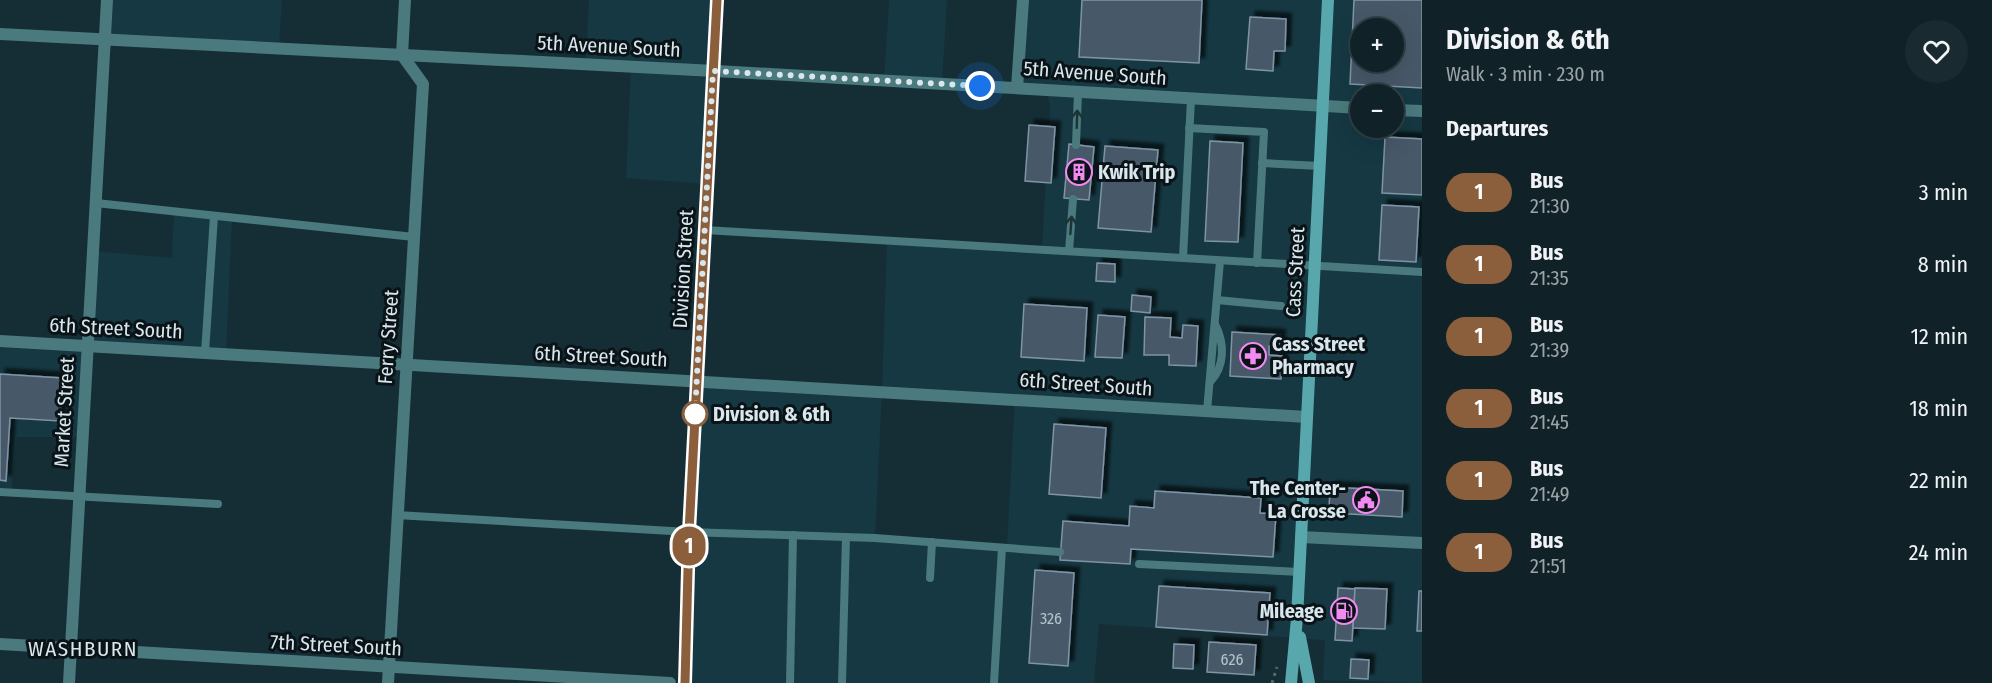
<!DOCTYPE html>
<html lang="en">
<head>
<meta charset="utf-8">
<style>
  :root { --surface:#102228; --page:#192a30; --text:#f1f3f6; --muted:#9ca4a8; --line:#303f45 }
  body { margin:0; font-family:"Fira Sans Condensed",sans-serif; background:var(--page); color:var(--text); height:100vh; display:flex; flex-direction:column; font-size:22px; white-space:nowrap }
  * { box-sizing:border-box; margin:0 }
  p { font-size:20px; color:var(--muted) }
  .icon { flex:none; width:33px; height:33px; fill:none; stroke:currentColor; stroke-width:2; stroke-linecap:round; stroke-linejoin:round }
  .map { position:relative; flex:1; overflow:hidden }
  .side { display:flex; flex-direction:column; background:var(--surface); width:570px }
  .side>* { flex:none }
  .badge { padding:0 12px; border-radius:20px; font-size:21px; line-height:39px }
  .fabs { position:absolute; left:1350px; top:18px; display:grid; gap:12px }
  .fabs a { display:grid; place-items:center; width:54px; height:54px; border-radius:50%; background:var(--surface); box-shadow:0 6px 24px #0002,0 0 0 2px var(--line); font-size:30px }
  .you { position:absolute; width:30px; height:30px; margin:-15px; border:4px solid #fff; border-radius:50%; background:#1a73e8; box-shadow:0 0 0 9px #1a73e833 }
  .map>.badge { position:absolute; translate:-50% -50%; box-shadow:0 0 0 3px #fff }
  h2 { padding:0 24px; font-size:22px; line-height:54px }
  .round { display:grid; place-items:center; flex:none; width:63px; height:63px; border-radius:32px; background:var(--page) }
  .headline { display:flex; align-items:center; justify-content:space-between; height:102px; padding:0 24px }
  h1 { font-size:28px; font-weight:700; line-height:45px }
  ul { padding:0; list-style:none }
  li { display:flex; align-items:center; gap:18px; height:72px; padding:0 24px }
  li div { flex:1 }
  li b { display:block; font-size:22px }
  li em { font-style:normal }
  li .badge { min-width:66px; font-weight:700; text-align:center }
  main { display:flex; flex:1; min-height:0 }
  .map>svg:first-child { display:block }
  .built { fill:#153842; fill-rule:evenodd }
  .building { fill:#465968; stroke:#7f94a5; stroke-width:1.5; fill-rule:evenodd; filter:url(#shadow) }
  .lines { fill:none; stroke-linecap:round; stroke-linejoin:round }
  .path { stroke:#556a71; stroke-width:3; stroke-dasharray:3 4.5; stroke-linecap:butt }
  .lane { stroke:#4a7a7d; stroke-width:8 }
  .street { stroke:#4a7a7d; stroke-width:12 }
  .secondary { stroke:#57a7ac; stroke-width:12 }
  .oneway { stroke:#1d3336 }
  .line-casing { stroke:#fff; stroke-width:14 }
  .line { stroke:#8b5e3c; stroke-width:9 }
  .walk { stroke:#d9e7ed; stroke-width:6; stroke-dasharray:0 10.8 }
  .stop-dot { fill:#fff; stroke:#8b5e3c; stroke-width:3 }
  .labels { text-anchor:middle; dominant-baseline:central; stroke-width:6; stroke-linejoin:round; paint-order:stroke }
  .number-label { font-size:16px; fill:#b4c4cc }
  .street-label { font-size:20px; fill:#d9e7ed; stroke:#0a1418 }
  .poi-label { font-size:20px; font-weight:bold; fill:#d9e7ed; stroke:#0a1418; text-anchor:start }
  .stop-label { font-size:20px; font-weight:bold; fill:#d9e7ed; stroke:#0a1418; text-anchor:start }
  .neighbourhood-label { font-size:21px; letter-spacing:1.5px; fill:#d9e7ed; stroke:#0a1418 }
</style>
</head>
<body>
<main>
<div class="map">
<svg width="1422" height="683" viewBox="0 0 1422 683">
  <defs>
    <filter id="shadow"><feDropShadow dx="5.5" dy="-5.5" stdDeviation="1.5" flood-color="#0009"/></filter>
  </defs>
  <rect width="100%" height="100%" fill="#152e36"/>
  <g class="built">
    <polygon points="107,0 282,0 279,48 105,39"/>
    <polygon points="589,0 717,0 707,184 626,178 631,67 586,64"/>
    <polygon points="889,0 947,0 942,83 884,80"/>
    <path d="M1023,0h399v683l-99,-3 2,-40 -226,-16 -5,59h-409l12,-302 185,10 5,-149 155,7 8,-142 -3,-17 -30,-2zM1360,28h34v34h-34zM1360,94h34v34h-34zM882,391l133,8 -8,146 -132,-7z"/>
    <polygon points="174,211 232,217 226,354 88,346 83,437 17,437 11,493 0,492 0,341 87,346 93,251 172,258"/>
  </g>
  <g class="building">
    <polygon points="1082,0 1202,0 1199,63 1079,57"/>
    <path d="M1354,0h68v88l-72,-4zM1360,28h34v34h-34z"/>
    <polygon points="1250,17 1286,19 1285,51 1274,51 1273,71 1246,69"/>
    <polygon points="1029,125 1055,127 1051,183 1025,181"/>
    <polygon points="1385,137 1422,139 1422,195 1382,193"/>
    <polygon points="1210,141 1243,143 1238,242 1205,241"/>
    <polygon points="1069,144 1094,147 1089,200 1064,198"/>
    <polygon points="1105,146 1158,150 1151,232 1098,228"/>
    <polygon points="1382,205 1419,207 1416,262 1379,260"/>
    <polygon points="1097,263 1115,264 1115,282 1096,281"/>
    <polygon points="1132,295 1151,297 1150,313 1131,311"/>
    <polygon points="1024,304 1087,308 1084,361 1021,357"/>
    <polygon points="1098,315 1125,317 1122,358 1095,357"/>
    <polygon points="1145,317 1171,318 1170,337 1182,338 1183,325 1198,326 1196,366 1169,365 1169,355 1144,355"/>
    <polygon points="1232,332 1280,335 1279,347 1269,346 1269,355 1282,356 1281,379 1230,376"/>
    <polygon points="0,374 62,378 60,421 10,418 6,481 0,480"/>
    <polygon points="1054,424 1106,428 1101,498 1049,494"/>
    <polygon points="1330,487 1403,491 1402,517 1333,513 1329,509"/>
    <polygon points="1155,491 1261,498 1260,513 1276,514 1273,557 1131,549 1130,564 1060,560 1063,521 1129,526 1130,506 1154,508"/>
    <polygon points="1035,570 1074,573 1068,666 1029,663"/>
    <polygon points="1159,586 1270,593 1267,635 1156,627"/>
    <polygon points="1338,588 1355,589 1352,641 1335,640"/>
    <polygon points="1355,588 1387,589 1385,629 1353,628"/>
    <polygon points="1419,591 1422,591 1422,631 1417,631"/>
    <polygon points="1209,642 1256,645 1254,675 1207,672"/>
    <polygon points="1174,644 1194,645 1193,669 1173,668"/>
    <polygon points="1351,659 1369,660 1368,679 1350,678"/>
  </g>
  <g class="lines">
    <polyline class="path" points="1272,683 1277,667"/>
    <g class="lane">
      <polyline points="1189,128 1264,132 1257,263"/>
      <polyline points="1076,145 1078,92"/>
      <polyline points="1262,163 1320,166"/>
      <polyline points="96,203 414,237"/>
      <polyline points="705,230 1422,272"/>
      <polyline points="1069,251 1073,199"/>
      <polyline points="1183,258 1191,99"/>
      <polyline points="1217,300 1281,306"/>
      <polyline points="205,353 214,216"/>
      <path d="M1210,382c15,-15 15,-39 5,-58"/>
      <polyline points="1207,411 1220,261"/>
      <polyline points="0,492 218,504"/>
      <polyline points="396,515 689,532 875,538 1060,552"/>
      <polyline points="1139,564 1300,572"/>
      <polyline points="930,578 932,542"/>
      <polyline points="790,683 793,535"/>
      <polyline points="842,683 846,537"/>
      <polyline points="994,683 1002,548"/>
    </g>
    <g class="street">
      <polyline points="0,34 734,72 1360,108"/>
      <polyline points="1017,88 1023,0"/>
      <polyline points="1394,110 1422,111"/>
      <polyline points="0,341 1307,417"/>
      <polyline points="1301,537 1422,543"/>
      <polyline points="0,644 670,683"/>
      <polyline points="69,683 107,0"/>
      <polyline points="388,683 423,84 402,55 405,0"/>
      <polyline points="685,683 689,532 717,0"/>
    </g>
    <g class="secondary">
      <polyline points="1300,637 1309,683"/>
      <polyline points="1291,683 1297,618 1328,0"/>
    </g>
  </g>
  <defs><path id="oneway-shaft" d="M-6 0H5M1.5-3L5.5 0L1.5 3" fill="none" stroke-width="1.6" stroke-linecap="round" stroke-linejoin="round" transform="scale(1.5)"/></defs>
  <g class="oneway">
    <use href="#oneway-shaft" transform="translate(1077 119) rotate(-88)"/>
    <use href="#oneway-shaft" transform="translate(1071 225) rotate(-86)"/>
  </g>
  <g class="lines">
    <defs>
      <polyline id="line" points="685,683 689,532 717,0"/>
    </defs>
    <use href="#line" class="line-casing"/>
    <use href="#line" class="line"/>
    <polyline class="walk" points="695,414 713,71 980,86"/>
  </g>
  <defs>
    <symbol id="building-ring" viewBox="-11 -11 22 22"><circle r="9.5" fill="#0a1418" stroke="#f38af1" stroke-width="1.5"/><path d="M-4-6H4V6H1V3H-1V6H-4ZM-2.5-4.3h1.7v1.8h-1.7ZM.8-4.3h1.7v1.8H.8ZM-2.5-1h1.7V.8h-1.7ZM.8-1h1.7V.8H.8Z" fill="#f38af1"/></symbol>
    <symbol id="pharmacy-ring" viewBox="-11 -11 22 22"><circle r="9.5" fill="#0a1418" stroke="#f38af1" stroke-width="1.5"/><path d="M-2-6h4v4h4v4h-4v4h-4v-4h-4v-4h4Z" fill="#f38af1"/></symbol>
    <symbol id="civic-ring" viewBox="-11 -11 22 22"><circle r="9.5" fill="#0a1418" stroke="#f38af1" stroke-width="1.5"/><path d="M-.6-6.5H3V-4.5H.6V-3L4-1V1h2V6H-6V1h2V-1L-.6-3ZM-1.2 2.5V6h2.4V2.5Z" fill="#f38af1"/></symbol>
    <symbol id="fuel-ring" viewBox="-11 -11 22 22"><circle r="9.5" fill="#0a1418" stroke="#f38af1" stroke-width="1.5"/><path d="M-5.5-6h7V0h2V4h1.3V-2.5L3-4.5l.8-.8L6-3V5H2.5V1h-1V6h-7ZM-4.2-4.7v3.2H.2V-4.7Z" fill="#f38af1"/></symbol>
  </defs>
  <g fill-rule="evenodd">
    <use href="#building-ring" x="1064" y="157" width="30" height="30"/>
    <use href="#pharmacy-ring" x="1238" y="341" width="30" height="30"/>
    <use href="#civic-ring" x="1351" y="485" width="30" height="30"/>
    <use href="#fuel-ring" x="1329" y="596" width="30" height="30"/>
  </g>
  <circle class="stop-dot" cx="695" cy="414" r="12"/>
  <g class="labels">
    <g class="number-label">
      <text x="1051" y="618">326</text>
      <text x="1232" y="659">626</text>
    </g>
    <g class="street-label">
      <text transform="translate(609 46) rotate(3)">5th Avenue South</text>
      <text transform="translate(1095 73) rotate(4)">5th Avenue South</text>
      <text transform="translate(683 269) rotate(-87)">Division Street</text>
      <text transform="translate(1295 272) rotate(-87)">Cass Street</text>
      <text transform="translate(116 328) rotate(3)">6th Street South</text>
      <text transform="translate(388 337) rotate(-86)">Ferry Street</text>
      <text transform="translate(601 356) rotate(3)">6th Street South</text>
      <text transform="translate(1086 384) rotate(4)">6th Street South</text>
      <text transform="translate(64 412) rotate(-87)">Market Street</text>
      <text transform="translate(336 645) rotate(3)">7th Street South</text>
    </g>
    <g class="poi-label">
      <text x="1098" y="172">Kwik Trip</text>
      <text x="1272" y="344">Cass Street<tspan x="1272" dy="23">Pharmacy</tspan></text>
      <text x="1346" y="488" text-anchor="end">The Center-<tspan x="1346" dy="23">La Crosse</tspan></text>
      <text x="1324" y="611" text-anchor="end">Mileage</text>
    </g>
    <g class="stop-label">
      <text x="713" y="414">Division &amp; 6th</text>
    </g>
    <g class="neighbourhood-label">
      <text x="83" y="649">WASHBURN</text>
    </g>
  </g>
</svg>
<div class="fabs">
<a>+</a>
<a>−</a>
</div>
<div class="you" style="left:980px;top:86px"></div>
<b class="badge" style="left:689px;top:546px;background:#8b5e3c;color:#fff">1</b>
</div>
<section class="side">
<div class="headline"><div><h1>Division &amp; 6th</h1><p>Walk · 3 min · 230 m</p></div><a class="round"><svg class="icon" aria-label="heart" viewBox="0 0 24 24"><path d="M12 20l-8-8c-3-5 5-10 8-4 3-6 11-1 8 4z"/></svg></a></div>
<h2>Departures</h2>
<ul>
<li><span class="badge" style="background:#8b5e3c;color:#fff">1</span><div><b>Bus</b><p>21:30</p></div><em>3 min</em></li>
<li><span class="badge" style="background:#8b5e3c;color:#fff">1</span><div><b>Bus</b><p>21:35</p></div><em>8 min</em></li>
<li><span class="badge" style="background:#8b5e3c;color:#fff">1</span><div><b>Bus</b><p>21:39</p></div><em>12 min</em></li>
<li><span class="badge" style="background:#8b5e3c;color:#fff">1</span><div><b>Bus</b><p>21:45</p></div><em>18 min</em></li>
<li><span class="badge" style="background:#8b5e3c;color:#fff">1</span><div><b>Bus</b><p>21:49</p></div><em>22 min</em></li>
<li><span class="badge" style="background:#8b5e3c;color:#fff">1</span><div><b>Bus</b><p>21:51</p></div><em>24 min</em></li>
</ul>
</section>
</main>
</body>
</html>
